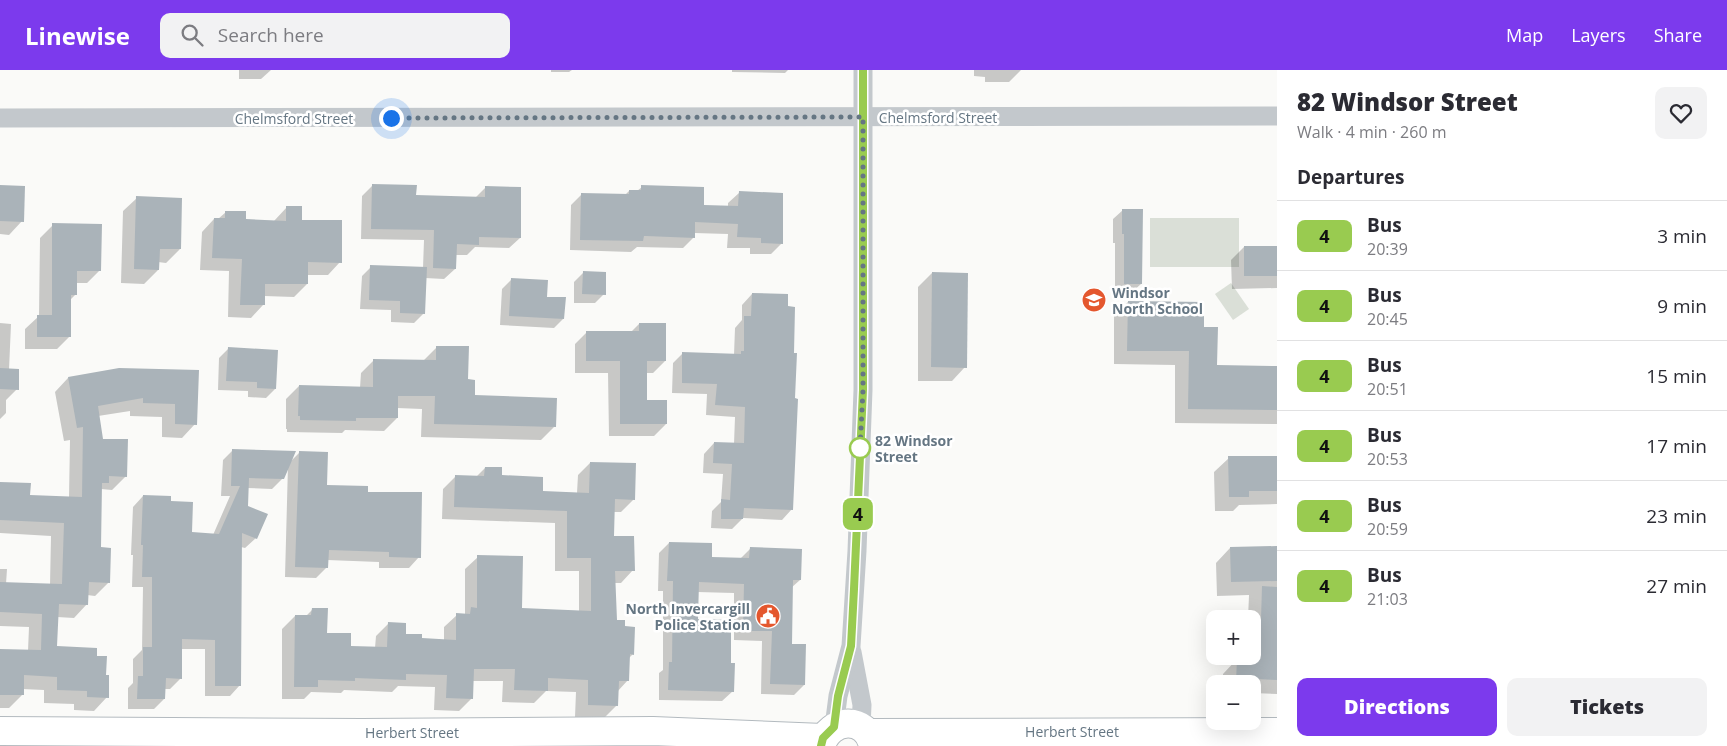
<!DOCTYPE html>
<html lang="en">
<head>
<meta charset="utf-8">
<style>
  :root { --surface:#fff; --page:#f2f2f3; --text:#2b2b33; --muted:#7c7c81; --line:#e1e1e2; --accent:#7c3aed }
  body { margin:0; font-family:"Open Sans",sans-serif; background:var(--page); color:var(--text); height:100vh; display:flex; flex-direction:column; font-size:19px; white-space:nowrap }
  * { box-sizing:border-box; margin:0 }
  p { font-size:16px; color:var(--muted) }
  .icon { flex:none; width:28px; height:28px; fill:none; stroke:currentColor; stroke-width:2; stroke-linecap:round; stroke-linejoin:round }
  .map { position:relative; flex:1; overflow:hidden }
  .details { display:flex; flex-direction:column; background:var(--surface); width:450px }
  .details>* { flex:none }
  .badge { padding:0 10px; border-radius:8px; font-size:18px; line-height:32px }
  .tools { position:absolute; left:1206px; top:540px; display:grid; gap:10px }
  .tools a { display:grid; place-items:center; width:55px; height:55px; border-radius:10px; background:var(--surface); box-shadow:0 5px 20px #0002; font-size:25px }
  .you { position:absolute; width:25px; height:25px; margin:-12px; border:4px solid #fff; border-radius:50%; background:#1a73e8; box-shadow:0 0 0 8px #1a73e833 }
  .map>.badge { position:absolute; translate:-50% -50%; box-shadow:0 0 0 2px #fff }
  h2 { padding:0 20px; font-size:19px; line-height:45px }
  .round { display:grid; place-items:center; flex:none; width:52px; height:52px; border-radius:10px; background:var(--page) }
  .head { display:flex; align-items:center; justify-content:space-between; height:85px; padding:0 20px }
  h1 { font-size:24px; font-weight:800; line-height:38px }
  .primary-button { display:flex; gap:10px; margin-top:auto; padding:10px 20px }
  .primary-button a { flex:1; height:58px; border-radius:10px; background:var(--accent); color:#fff; font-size:20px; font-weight:800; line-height:58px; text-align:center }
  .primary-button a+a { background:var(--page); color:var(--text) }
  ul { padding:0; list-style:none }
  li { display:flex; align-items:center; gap:15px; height:70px; padding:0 20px; border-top:1px solid var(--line) }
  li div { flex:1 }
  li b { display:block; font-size:19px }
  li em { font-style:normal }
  li .badge { min-width:55px; font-weight:700; text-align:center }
  header { display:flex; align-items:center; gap:30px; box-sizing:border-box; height:70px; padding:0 25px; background:var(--accent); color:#fff }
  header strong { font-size:24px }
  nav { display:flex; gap:28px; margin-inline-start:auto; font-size:18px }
  .search { width:350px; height:45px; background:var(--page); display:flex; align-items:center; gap:12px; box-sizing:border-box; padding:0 18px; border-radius:10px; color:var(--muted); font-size:19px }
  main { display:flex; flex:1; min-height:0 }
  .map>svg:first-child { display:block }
  .green { fill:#dadfd7 }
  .shadow { fill:#0003 }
  .building { fill:#aab3b9 }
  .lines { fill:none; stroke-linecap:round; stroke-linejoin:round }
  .secondary-casing { stroke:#b3babf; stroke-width:30 }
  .street { stroke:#c3c8cc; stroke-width:19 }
  .secondary { stroke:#fff; stroke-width:28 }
  .line-casing { stroke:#fff; stroke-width:11 }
  .line { stroke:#99cb50; stroke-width:8 }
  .walk { stroke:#657683; stroke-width:5; stroke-dasharray:0 9 }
  .stop-dot { fill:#fff; stroke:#99cb50; stroke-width:2.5 }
  .labels { text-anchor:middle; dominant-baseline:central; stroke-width:5; stroke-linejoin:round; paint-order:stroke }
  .street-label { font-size:14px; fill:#657683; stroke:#fff }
  .poi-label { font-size:14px; font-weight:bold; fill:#657683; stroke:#fff; text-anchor:start }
  .stop-label { font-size:14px; font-weight:bold; fill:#657683; stroke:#fff; text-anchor:start }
</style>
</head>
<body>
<header>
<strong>Linewise</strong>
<div class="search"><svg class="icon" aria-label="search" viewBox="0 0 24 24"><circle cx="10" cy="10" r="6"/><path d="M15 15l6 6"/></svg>Search here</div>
<nav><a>Map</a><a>Layers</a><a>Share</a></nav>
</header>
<main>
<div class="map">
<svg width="1277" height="676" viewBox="0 0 1277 676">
  <rect width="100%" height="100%" fill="#fafaf8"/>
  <g class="green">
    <rect x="1150" y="148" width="89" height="49"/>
    <polygon points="1231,213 1249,239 1233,250 1215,224"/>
  </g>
  <g class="shadow">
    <polygon points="239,0 271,0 261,9 239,9"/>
    <polygon points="551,0 572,0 569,2 551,2"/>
    <polygon points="732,0 788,0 785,3 732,2"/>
    <polygon points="974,0 1021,0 1009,12 985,12 985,7 974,6"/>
    <polygon points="373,115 415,126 475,128 486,117 520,168 509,178 475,177 467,185 455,185 455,199 444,209 425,208 424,243 414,253 391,252 391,240 360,239 362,206 371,197 423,198 424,170 361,169 362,126"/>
    <polygon points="0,117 22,151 9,165 0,164"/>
    <polygon points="642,117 702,136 728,137 728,133 739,123 782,173 771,184 750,184 750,178 727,178 728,164 694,163 694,167 683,178 637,177 631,182 570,180 571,135 582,124 625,125 629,121 637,121"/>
    <polygon points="137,128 180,179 166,193 158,192 158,200 144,214 121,213 123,141"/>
    <polygon points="287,137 340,192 328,205 307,205 307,214 294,227 264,226 263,235 251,248 228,247 229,201 200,200 202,162 214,149 218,149 226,142 245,150 274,151"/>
    <polygon points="1123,140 1141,214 1131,223 1115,223 1115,173 1113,173 1113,149"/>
    <polygon points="53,155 100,200 87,213 76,213 76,224 70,230 70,266 57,279 25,279 25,259 39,246 40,168"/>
    <polygon points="1244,177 1277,177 1277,218 1232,219 1231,190"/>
    <polygon points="584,202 604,224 595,233 574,233 574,212"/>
    <polygon points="932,203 965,297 952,311 918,311 918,217"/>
    <polygon points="512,209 546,228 563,249 554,258 500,255 502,219"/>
    <polygon points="752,224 792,439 782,450 743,448 732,459 711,458 712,441 721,432 723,404 703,403 704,384 714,373 734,374 735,347 706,345 707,324 672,323 673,293 683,283 734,285 735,258 742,250 742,235"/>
    <polygon points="1128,232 1203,258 1216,296 1277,297 1277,354 1175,353 1175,295 1114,294 1114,246"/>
    <polygon points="0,253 11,254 9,300 17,319 6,330 6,343 0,349"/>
    <polygon points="639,254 665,291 653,303 646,303 646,332 666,354 654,366 609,366 608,303 575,303 575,274 587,262 631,262"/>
    <polygon points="437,277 466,310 474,326 554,357 541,370 421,367 422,339 397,338 397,348 384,361 345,360 342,363 287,362 287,359 286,359 286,329 299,316 360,318 361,303 374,290 424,290"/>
    <polygon points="229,278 275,319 266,328 248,327 248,321 218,320 219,288"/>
    <polygon points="197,301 195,354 182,368 162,367 162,347 130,346 130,341 98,346 102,370 126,406 112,420 101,419 100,479 109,512 95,526 87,525 87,534 74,548 57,547 56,577 95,587 105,607 107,627 94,641 74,640 74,634 44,633 44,620 22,619 22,625 9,638 0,638 0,580 28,581 29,557 0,556 0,499 7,499 6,514 50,515 51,466 0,463 0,413 29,426 69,428 70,370 64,371 55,322 68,308"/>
    <polygon points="233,380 290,392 299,383 325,417 367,423 419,487 409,498 379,498 379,492 327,490 327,497 316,508 285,507 288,395 283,408 272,419 247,418 247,437 256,468 245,478 241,477 240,615 230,626 205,626 205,579 181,579 181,608 170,619 164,619 164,629 154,639 128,639 128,618 133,613 133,589 142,580 143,517 132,517 133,485 131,485 133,437 143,426 170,433 190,463 213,465 230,426 221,426 223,390"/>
    <polygon points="1277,387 1277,434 1239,435 1233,441 1215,441 1214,402 1229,388"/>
    <polygon points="590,393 634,429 621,442 614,442 613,468 633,500 621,513 614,513 615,551 624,558 633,584 629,588 628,610 617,622 617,635 604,648 575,647 576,622 546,621 534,633 502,632 503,611 472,611 472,628 459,641 434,640 435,617 398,616 392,622 344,620 341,623 311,622 304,629 282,629 282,559 295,546 306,546 312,540 326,564 350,577 375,578 376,566 389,553 405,565 420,569 444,570 444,557 457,545 465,545 465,499 478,487 521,540 579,541 579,501 555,501 555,453 442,449 443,419 456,406 476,407 485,398 501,406 541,422 577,423 578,405"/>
    <polygon points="669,473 710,488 740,489 750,479 800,510 791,518 791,575 804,615 794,625 761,624 762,571 734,570 734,523 697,522 697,551 729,595 733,621 722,631 659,630 659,603 663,600 663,521 658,521 659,483"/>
    <polygon points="1277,477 1277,624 1252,623 1252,614 1223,614 1223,604 1237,589 1242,586 1252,586 1252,549 1248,549 1249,525 1217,526 1216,493 1230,478"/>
  </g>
  <g class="building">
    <polygon points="372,114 417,115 416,125 485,127 485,116 521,117 521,168 479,167 479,175 457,174 456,199 433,198 434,160 371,159"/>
    <polygon points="0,115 25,116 24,152 0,151"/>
    <polygon points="641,115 704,117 704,135 738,136 739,121 783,123 783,174 761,173 761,168 737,167 738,154 695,152 695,168 646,166 644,166 643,171 580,170 581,123 629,124 629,120 641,120"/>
    <polygon points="136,126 182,128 181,179 160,179 159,200 134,199"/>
    <polygon points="286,136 302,136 302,150 342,150 342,193 308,192 308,214 265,214 265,235 240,235 242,189 212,188 214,148 225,148 225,141 246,141 246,149 286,151"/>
    <polygon points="1122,139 1143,139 1142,214 1124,214 1124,164 1122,164"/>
    <polygon points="52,153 102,154 101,201 77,201 77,225 71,225 71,267 37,267 37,245 52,245"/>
    <rect x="1244" y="176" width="33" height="30"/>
    <polygon points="370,195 427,197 425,244 400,243 400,231 369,230"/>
    <polygon points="583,201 606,202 606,225 582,224"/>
    <polygon points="932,202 968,203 967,298 931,297"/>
    <polygon points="511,208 548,210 547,227 566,227 564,249 509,246"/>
    <polygon points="752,223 788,224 788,236 795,237 794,283 797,283 795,328 798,329 793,440 744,438 743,449 721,449 721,429 730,430 732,394 713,393 714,372 744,373 745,337 715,335 717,314 682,313 682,282 741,284 741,281 744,281 744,246 751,246"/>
    <polygon points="1128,231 1204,232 1204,257 1218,257 1217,295 1277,296 1277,340 1188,339 1189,281 1127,281"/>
    <polygon points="639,253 666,253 666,291 647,291 647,330 667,330 667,354 620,354 620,291 586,291 586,261 639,261"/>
    <polygon points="436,276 469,276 468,309 475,310 475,325 557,328 556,357 434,354 435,326 398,326 398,348 356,348 356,351 300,350 300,346 298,346 299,315 373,317 373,289 436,290"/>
    <polygon points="228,277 278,280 276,319 257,318 257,312 226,311"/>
    <polygon points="0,298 19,299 19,320 0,319"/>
    <polygon points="119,298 199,300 197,355 175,354 175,334 143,333 143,328 98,336 103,369 128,369 127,407 109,406 109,413 102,413 101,477 111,478 110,513 89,512 88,535 59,534 57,576 97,578 97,586 107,586 106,605 109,605 109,628 87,627 87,621 57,620 57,607 24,605 24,625 0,625 0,579 41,580 42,544 0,542 0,512 62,514 64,453 0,450 0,412 31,413 30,425 82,427 83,357 77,358 68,307"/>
    <polygon points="232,379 296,381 284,409 249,408 248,436 268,444 257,469 242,463 241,616 215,616 215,570 182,569 182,609 166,608 165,629 137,629 138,606 143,606 143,577 152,577 152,507 142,507 143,475 141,475 143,425 171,426 171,431 193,432 192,462 219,464 240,416 231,416"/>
    <polygon points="299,381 328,382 327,415 368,416 368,422 422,422 421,488 389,487 389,482 329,480 328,498 295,497"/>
    <polygon points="1228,386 1277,386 1277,421 1249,421 1249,427 1229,427"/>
    <polygon points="590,392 636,393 635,430 615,429 614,466 634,466 635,501 615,501 617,550 625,550 625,556 635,557 634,585 630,584 629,611 619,611 618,636 588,635 588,610 548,608 548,621 514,620 515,599 474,599 473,629 446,628 447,605 406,604 406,610 355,608 355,611 318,610 318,617 294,617 295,545 311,545 312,538 328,538 327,563 351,563 351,576 387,577 388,552 406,553 406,564 422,564 422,568 456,570 456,543 470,544 471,537 477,538 477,485 523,486 522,538 591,541 591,488 567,488 567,441 454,437 455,405 484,406 485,397 502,397 502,405 543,407 543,421 589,423"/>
    <polygon points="669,472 712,473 712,487 749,488 750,477 802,479 801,510 793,510 792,574 806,574 805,615 770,614 772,561 743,561 744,514 699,512 698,549 731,550 731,593 735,593 734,622 668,620 669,592 672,592 673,511 667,511"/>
    <polygon points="1277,476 1277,511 1231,512 1230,477"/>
    <polygon points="1262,516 1277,517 1277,610 1256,609 1256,613 1236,612 1237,588 1252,586 1252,584 1260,584"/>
  </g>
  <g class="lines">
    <defs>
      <g id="secondary">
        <polyline points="0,661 362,663 653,661 823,668"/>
        <polyline points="868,663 1277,662"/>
        <path d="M821,676c8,-29 46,-31 52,0"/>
      </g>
    </defs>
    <use href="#secondary" class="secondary-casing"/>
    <g class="street">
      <polyline points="0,48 1277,46"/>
      <polyline points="852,582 862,635 861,657"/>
      <polyline points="834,657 838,626 851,576 857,481 863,320 863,0"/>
    </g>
    <use href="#secondary" class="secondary"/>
  </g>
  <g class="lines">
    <defs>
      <polyline id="line" points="821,676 823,668 834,657 838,626 851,576 854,519 863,320 863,0"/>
    </defs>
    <use href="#line" class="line-casing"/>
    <use href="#line" class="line"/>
    <polyline class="walk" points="391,48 863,47 863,320 860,378"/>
  </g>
  <defs>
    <symbol id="school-disc" viewBox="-11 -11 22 22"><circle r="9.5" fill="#e4572e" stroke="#fff"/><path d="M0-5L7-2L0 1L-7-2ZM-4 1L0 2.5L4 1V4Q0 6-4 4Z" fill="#fff"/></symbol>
    <symbol id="civic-disc" viewBox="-11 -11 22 22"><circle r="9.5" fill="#e4572e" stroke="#fff"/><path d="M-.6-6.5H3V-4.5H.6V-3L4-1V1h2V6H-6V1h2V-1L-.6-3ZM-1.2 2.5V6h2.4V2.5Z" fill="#fff"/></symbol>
  </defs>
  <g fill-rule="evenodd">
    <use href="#school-disc" x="1080" y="216" width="28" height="28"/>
    <use href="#civic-disc" x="754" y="532" width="28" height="28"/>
  </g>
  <circle class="stop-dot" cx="860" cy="378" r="10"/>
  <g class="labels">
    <g class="street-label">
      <text x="938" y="47">Chelmsford Street</text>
      <text x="294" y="48">Chelmsford Street</text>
      <text x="1072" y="661">Herbert Street</text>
      <text x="412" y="662">Herbert Street</text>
    </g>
    <g class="poi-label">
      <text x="1112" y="222">Windsor<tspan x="1112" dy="16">North School</tspan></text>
      <text x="750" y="538" text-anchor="end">North Invercargill<tspan x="750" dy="16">Police Station</tspan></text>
    </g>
    <g class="stop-label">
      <text x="875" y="370">82 Windsor<tspan x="875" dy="16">Street</tspan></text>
    </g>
  </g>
</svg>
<div class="tools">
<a>+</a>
<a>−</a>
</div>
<div class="you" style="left:391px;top:48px"></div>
<b class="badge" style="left:858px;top:444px;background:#99cb50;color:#111">4</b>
</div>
<section class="details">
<div class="head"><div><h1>82 Windsor Street</h1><p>Walk · 4 min · 260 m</p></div><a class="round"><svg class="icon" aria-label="heart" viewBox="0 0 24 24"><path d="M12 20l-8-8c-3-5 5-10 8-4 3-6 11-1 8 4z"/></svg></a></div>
<h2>Departures</h2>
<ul>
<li><span class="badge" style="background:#99cb50;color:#111">4</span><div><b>Bus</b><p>20:39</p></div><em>3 min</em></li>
<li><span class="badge" style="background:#99cb50;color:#111">4</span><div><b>Bus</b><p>20:45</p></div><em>9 min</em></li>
<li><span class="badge" style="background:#99cb50;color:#111">4</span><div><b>Bus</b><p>20:51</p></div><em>15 min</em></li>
<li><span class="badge" style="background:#99cb50;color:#111">4</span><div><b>Bus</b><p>20:53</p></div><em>17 min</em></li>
<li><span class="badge" style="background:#99cb50;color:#111">4</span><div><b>Bus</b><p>20:59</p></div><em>23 min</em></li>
<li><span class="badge" style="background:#99cb50;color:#111">4</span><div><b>Bus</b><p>21:03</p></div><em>27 min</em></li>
</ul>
<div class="primary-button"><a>Directions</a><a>Tickets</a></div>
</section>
</main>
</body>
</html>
